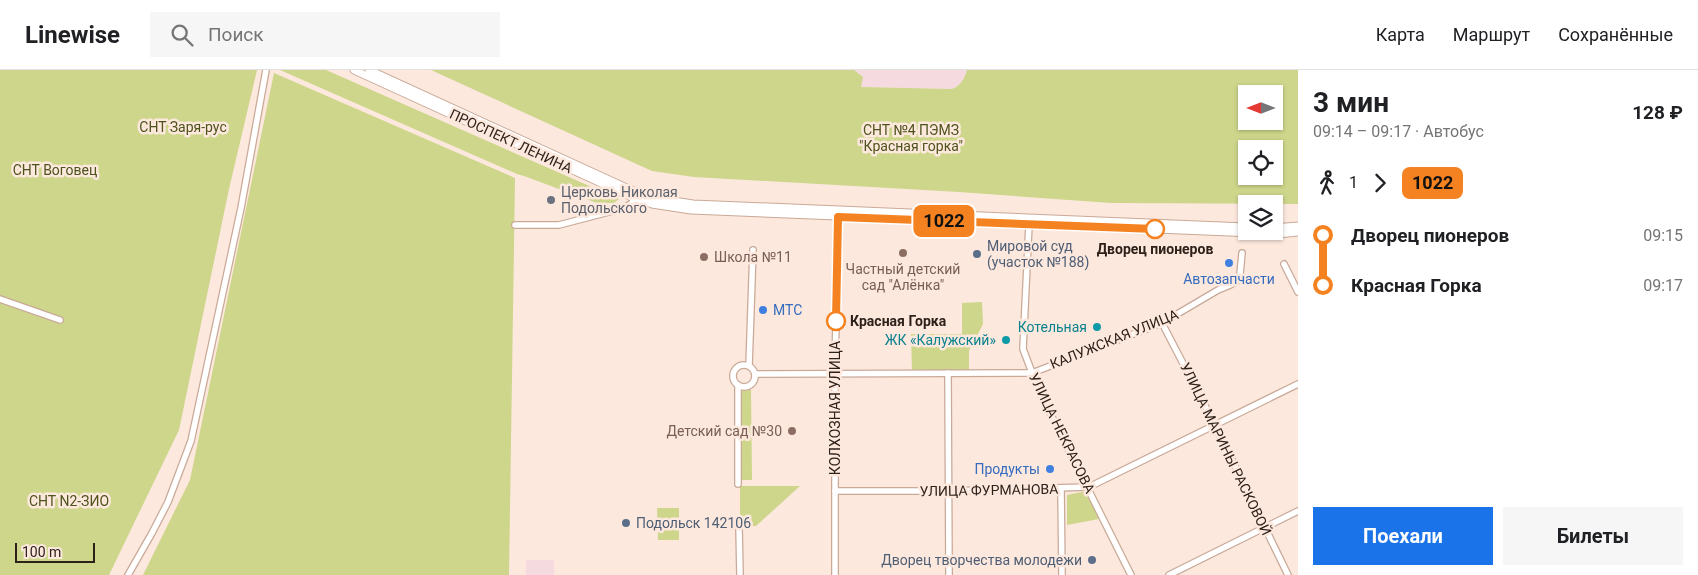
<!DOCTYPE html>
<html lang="ru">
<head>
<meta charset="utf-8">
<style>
  :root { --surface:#fff; --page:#f6f6f6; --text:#202124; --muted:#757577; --line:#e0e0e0; --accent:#1a73e8 }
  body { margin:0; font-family:Roboto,sans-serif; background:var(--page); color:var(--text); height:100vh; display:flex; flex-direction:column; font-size:19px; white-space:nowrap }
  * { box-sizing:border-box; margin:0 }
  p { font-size:16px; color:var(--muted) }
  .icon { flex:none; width:28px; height:28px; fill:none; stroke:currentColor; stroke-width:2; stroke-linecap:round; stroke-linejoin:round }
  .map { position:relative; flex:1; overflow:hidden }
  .panel { display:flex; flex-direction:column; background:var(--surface); width:400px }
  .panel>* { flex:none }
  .badge { padding:0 10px; border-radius:8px; font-size:18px; line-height:32px }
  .needle { width:32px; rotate:270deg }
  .tools { position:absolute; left:1238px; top:15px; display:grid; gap:10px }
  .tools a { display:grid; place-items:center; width:45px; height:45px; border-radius:0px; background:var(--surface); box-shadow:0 1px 4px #0004; font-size:25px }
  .scale { position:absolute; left:15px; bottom:12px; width:80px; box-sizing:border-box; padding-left:5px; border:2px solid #2d211a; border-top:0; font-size:14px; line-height:18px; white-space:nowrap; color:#2d211a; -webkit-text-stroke:4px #fce8dd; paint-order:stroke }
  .map>.badge { position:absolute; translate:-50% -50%; box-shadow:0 0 0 2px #fff }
  .legs { display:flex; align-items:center; gap:8px; height:55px; padding:0 15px; font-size:16px }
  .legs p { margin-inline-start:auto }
  .head { display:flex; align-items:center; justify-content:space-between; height:85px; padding:0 15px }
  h1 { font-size:28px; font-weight:700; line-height:38px }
  .primary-button { display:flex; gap:10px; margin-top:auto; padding:10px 15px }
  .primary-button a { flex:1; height:58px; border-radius:0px; background:var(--accent); color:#fff; font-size:20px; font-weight:700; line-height:58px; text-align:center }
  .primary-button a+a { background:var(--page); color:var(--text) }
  ul { padding:0 15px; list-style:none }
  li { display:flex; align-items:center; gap:18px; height:50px; font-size:19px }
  li i { display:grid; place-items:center; width:8px; height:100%; margin:0 6px; background:currentColor }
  li i::after { content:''; width:12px; height:12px; margin:-6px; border:4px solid; border-radius:50%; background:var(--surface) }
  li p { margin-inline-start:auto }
  li:first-child i { background:linear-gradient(#0000 50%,currentColor 0) }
  li:last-child i { background:linear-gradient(currentColor 50%,#0000 0) }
  header { display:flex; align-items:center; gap:30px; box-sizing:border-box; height:70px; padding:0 25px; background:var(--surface); border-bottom:1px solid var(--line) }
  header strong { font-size:24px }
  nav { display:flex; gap:28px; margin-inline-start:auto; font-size:18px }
  .search { width:350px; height:45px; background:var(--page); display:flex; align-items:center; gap:12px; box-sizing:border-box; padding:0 18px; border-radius:0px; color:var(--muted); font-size:19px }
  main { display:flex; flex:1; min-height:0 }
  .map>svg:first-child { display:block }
  .industrial { fill:#f5dbdf }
  .green { fill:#cdd68a; fill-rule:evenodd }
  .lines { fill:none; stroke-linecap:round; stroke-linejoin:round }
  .minor-casing { stroke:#c9a998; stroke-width:8 }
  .major-casing { stroke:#c9a998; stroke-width:9 }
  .minor { stroke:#fff; stroke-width:5.5 }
  .major { stroke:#fff; stroke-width:7 }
  .line-1-casing { stroke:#fff; stroke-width:11 }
  .line-1 { stroke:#f58220; stroke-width:8 }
  .worship-dot { fill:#6b7280; stroke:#fce8dd; stroke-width:2 }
  .stop-1-dot { fill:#fff; stroke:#f58220; stroke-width:2.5 }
  .education-dot { fill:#8d6e63; stroke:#fce8dd; stroke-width:2 }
  .service-dot { fill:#5c6f8a; stroke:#fce8dd; stroke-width:2 }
  .shop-dot { fill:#3f7fe0; stroke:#fce8dd; stroke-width:2 }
  .culture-dot { fill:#0f9aa8; stroke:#fce8dd; stroke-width:2 }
  .labels { text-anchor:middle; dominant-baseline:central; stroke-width:5; stroke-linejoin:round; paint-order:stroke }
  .park-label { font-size:14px; fill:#4e531c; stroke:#fce8dd }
  .street-label { font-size:14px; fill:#2d211a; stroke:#fce8dd }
  .worship-label { font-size:14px; fill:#5b616d; stroke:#fce8dd; text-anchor:start }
  .service-label { font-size:14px; fill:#4e5e75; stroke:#fce8dd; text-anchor:start }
  .stop-label { font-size:14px; font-weight:bold; fill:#2d211a; stroke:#fce8dd }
  .education-label { font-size:14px; fill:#785e54; stroke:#fce8dd; text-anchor:start }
  .shop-label { font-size:14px; fill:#366cbe; stroke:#fce8dd }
  .culture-label { font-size:14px; fill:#0d838f; stroke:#fce8dd; text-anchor:end }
</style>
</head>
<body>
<header>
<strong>Linewise</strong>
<div class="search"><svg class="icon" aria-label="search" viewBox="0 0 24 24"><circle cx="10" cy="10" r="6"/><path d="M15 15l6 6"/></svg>Поиск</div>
<nav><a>Карта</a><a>Маршрут</a><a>Сохранённые</a></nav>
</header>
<main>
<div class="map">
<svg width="1298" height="505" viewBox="0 0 1298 505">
  <rect width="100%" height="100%" fill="#fce8dd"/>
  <g class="industrial">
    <polygon points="854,0 967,0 965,9 959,15 952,19 860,17"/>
    <rect x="526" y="490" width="28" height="15"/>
  </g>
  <g class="green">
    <polygon points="0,0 257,0 229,119 179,360 109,505 0,505"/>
    <polygon points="280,0 326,0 619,129 614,133 597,133 524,106 517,104"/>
    <path d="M431,0h423l9,7 -2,10 91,2c9,-4 12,-9 15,-19h331v134l-187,-1 -152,-11 -265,-15 -42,-6zM1246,24h28v27h-28zM1246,79h28v27h-28z"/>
    <polygon points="274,3 515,108 509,505 143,505 190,410"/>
    <polygon points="982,232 983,254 977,266 974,267 969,281 969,300 912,300 911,264 962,264 962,233"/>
    <polygon points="740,319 751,319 752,410 741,410"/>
    <polygon points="740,416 800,416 756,456 742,456 742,454 740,454"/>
    <polygon points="1087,421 1099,449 1067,455 1067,425"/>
    <polygon points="657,438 679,438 679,470 658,470"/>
  </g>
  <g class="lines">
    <defs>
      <g id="minor">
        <polyline points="1029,154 1023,279 1039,321 1131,505"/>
        <polyline points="515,155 559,155 624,138 632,133 634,128"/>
        <polyline points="1284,194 1298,222"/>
        <polyline points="0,229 60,250"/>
        <polyline points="1162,253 1215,355 1288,505"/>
        <circle cx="744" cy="306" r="11"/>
        <polyline points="749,296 753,180"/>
        <polyline points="948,303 949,505"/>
        <polyline points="755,304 1032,303 1162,253 1218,220 1230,215 1237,211 1240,204 1242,183"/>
        <polyline points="738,315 738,414"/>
        <polyline points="1061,419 1062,505"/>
        <polyline points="835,421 948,421 1089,417 1298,314"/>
        <polyline points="739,457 740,505"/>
        <polyline points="128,505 152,463 168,432 191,371 241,138 266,0"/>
        <polyline points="835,505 835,303 838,142"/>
        <polyline points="1169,505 1298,441"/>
      </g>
      <g id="major">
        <polyline points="354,0 634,128 652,134 691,140 1278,164 1298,162"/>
        <polyline points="369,0 631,120 654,128 693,134 1246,157"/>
        <polyline points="1274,158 1298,156"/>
      </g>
    </defs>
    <use href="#minor" class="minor-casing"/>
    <use href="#major" class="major-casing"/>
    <use href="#minor" class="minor"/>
    <use href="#major" class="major"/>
  </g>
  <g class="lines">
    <defs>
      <polyline id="line-1" points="836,251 838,147 1155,159"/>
    </defs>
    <use href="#line-1" class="line-1-casing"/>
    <use href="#line-1" class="line-1"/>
  </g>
  <circle class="worship-dot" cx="551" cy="130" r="5"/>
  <g class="stop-1-dot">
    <circle cx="1155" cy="159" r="9"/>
    <circle cx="836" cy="251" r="9"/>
  </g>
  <g class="education-dot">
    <circle cx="903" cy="183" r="5"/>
    <circle cx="704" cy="187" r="5"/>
    <circle cx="792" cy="361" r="5"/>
  </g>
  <g class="service-dot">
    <circle cx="977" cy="184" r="5"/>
    <circle cx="626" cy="453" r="5"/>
    <circle cx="1092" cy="490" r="5"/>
  </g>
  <g class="shop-dot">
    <circle cx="1229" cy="193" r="5"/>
    <circle cx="763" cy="240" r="5"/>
    <circle cx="1050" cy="399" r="5"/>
  </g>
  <g class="culture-dot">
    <circle cx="1097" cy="257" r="5"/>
    <circle cx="1006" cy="270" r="5"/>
  </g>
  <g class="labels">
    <g class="park-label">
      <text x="183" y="57">СНТ Заря-рус</text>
      <text x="911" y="60">СНТ №4 ПЭМЗ<tspan x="911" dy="16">"Красная горка"</tspan></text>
      <text x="55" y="100">СНТ Воговец</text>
      <text x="69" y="431">СНТ N2-ЗИО</text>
    </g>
    <g class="street-label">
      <text transform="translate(511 71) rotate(25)">ПРОСПЕКТ ЛЕНИНА</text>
      <text transform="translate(1114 269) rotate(-22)">КАЛУЖСКАЯ УЛИЦА</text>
      <text transform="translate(835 338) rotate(-90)">КОЛХОЗНАЯ УЛИЦА</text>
      <text transform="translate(1062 363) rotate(64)">УЛИЦА НЕКРАСОВА</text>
      <text transform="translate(1226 379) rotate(64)">УЛИЦА МАРИНЫ РАСКОВОЙ</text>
      <text transform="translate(989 420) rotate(-1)">УЛИЦА ФУРМАНОВА</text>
    </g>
    <g class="worship-label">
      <text x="561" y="122">Церковь Николая<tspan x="561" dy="16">Подольского</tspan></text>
    </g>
    <g class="service-label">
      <text x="987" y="176">Мировой суд<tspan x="987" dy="16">(участок №188)</tspan></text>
      <text x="636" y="453">Подольск 142106</text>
      <text x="1082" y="490" text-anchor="end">Дворец творчества молодежи</text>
    </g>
    <g class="stop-label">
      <text x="1155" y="179">Дворец пионеров</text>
      <text x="850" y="251" text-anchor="start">Красная Горка</text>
    </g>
    <g class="education-label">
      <text x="714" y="187">Школа №11</text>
      <text x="903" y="199" text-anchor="middle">Частный детский<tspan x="903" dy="16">сад "Алёнка"</tspan></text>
      <text x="782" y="361" text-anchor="end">Детский сад №30</text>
    </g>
    <g class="shop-label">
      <text x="1229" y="209">Автозапчасти</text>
      <text x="773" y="240" text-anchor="start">МТС</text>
      <text x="1040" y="399" text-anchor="end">Продукты</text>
    </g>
    <g class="culture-label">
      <text x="1087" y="257">Котельная</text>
      <text x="996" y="270">ЖК «Калужский»</text>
    </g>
  </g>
</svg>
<div class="tools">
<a><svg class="needle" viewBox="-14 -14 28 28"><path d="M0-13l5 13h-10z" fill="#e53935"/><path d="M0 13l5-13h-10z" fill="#757577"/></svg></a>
<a><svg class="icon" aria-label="locate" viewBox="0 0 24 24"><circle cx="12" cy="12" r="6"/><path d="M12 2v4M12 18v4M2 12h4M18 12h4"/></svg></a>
<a><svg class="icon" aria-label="layers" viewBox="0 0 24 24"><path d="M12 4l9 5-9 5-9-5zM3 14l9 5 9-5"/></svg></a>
</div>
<div class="scale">100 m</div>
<b class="badge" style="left:944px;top:151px;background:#f58220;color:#111">1022</b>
</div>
<section class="panel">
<div class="head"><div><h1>3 мин</h1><p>09:14 – 09:17 · Автобус</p></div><b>128 ₽</b></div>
<div class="legs"><svg class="icon" aria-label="walk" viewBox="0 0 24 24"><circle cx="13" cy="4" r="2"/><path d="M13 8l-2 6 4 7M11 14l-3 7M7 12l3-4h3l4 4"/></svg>1<svg class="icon" aria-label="forward" viewBox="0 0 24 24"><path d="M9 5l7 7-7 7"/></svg><b class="badge" style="background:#f58220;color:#111">1022</b></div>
<ul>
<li><i style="color:#f58220"></i><b>Дворец пионеров</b><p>09:15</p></li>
<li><i style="color:#f58220"></i><b>Красная Горка</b><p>09:17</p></li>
</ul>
<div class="primary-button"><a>Поехали</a><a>Билеты</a></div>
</section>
</main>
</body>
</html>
